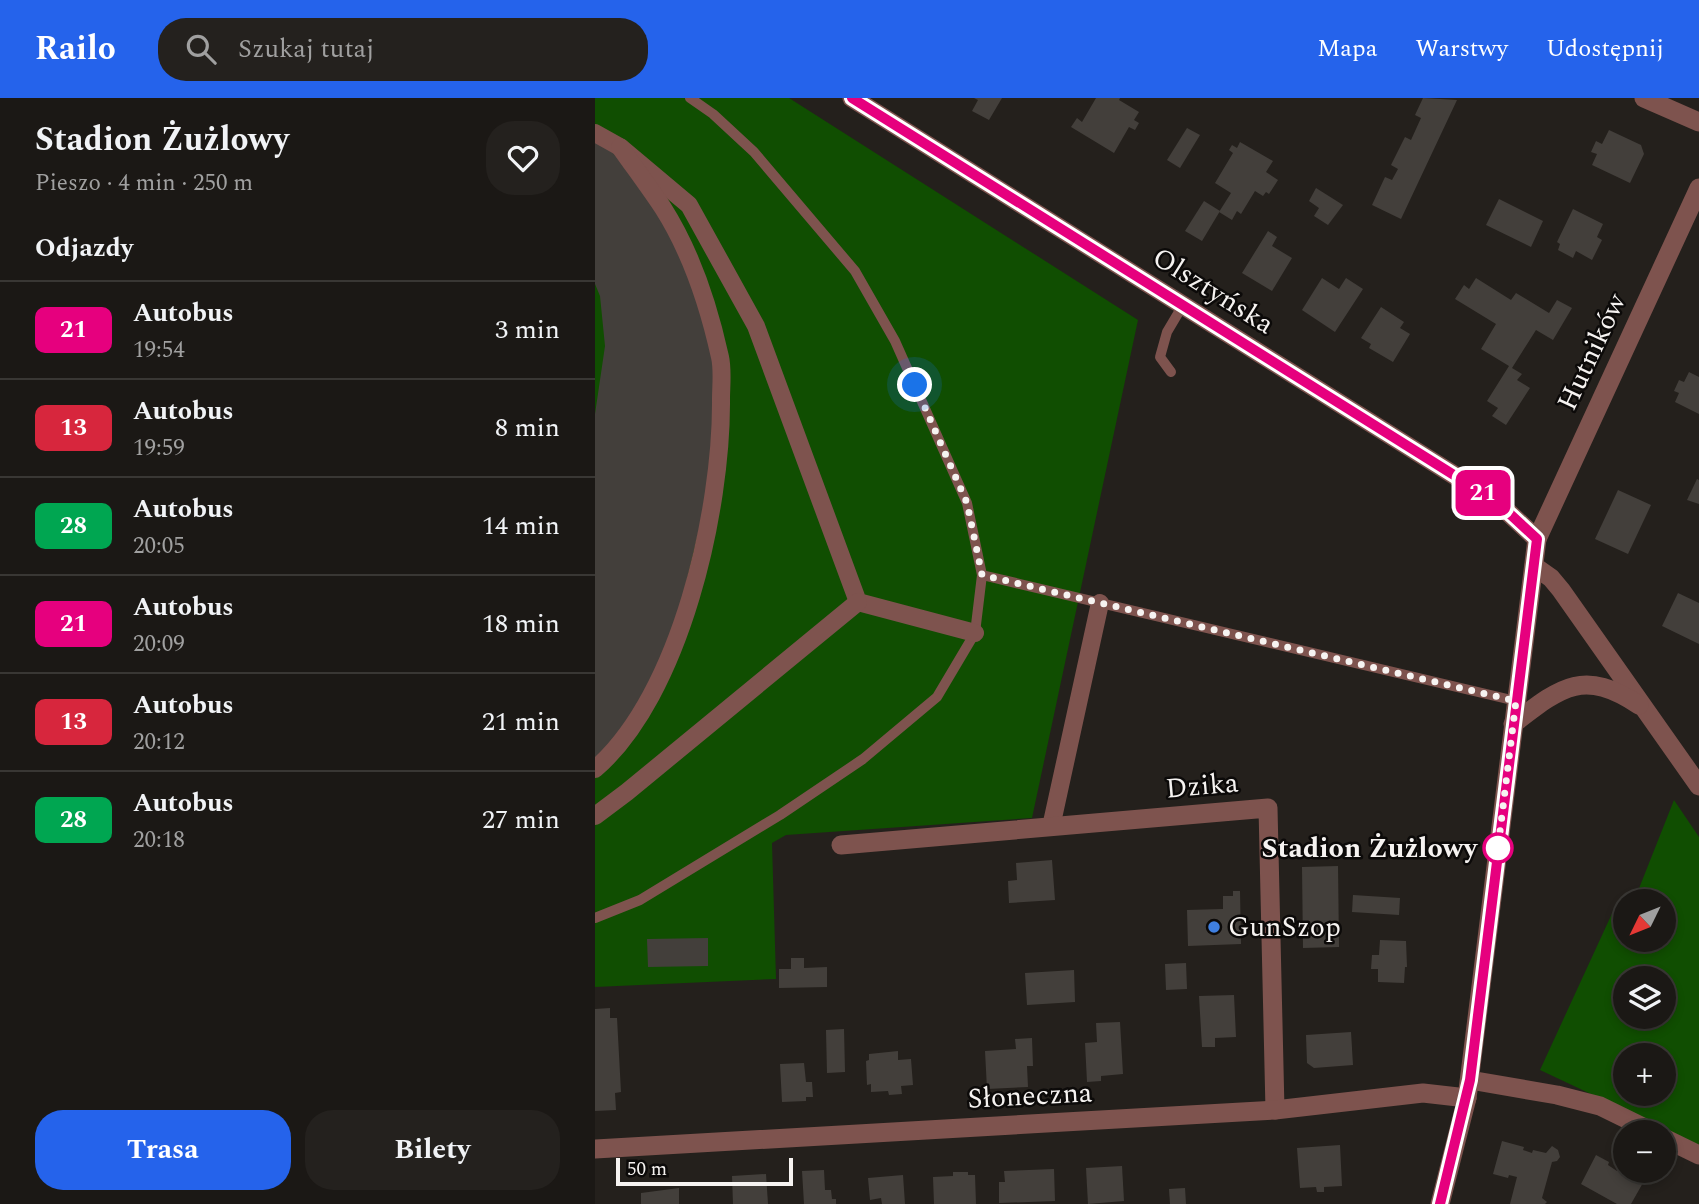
<!DOCTYPE html>
<html lang="pl">
<head>
<meta charset="utf-8">
<style>
  :root { --surface:#1b1815; --page:#24211e; --text:#f1f3f6; --muted:#a0a0a0; --line:#393734; --accent:#2563eb }
  body { margin:0; font-family:Spectral,serif; background:var(--page); color:var(--text); height:100vh; display:flex; flex-direction:column; font-size:26px; white-space:nowrap }
  * { box-sizing:border-box; margin:0 }
  p { font-size:23px; color:var(--muted) }
  .icon { flex:none; width:38px; height:38px; fill:none; stroke:currentColor; stroke-width:2; stroke-linecap:round; stroke-linejoin:round }
  .map { position:relative; flex:1; overflow:hidden }
  .drawer { display:flex; flex-direction:column; background:var(--surface); width:595px }
  .drawer>* { flex:none }
  .badge { padding:0 14px; border-radius:10px; font-size:24px; line-height:46px }
  .needle { width:46px; rotate:227deg }
  .buttons { position:absolute; left:1018px; top:791px; display:grid; gap:14px }
  .buttons a { display:grid; place-items:center; width:63px; height:63px; border-radius:50%; background:var(--surface); box-shadow:0 4px 10px #0003,0 0 0 2px var(--line); font-size:35px }
  .scale { position:absolute; left:21px; bottom:18px; width:177px; box-sizing:border-box; padding-left:7px; border:4px solid #f6f3f1; border-top:0; font-size:19px; line-height:24px; white-space:nowrap; color:#f6f3f1; -webkit-text-stroke:5px #0c0a09; paint-order:stroke }
  .you { position:absolute; width:35px; height:35px; margin:-18px; border:5px solid #fff; border-radius:50%; background:#1a73e8; box-shadow:0 0 0 10px #1a73e833 }
  .map>.badge { position:absolute; translate:-50% -50%; box-shadow:0 0 0 4px #fff }
  h2 { padding:0 35px; font-size:26px; line-height:63px }
  .round { display:grid; place-items:center; flex:none; width:74px; height:74px; border-radius:28px; background:var(--page) }
  .headline { display:flex; align-items:center; justify-content:space-between; height:119px; padding:0 35px }
  h1 { font-size:33px; font-weight:700; line-height:52px }
  .primary-button { display:flex; gap:14px; margin-top:auto; padding:14px 35px }
  .primary-button a { flex:1; height:80px; border-radius:28px; background:var(--accent); color:#fff; font-size:28px; font-weight:700; line-height:80px; text-align:center }
  .primary-button a+a { background:var(--page); color:var(--text) }
  ul { padding:0; list-style:none }
  li { display:flex; align-items:center; gap:21px; height:98px; padding:0 35px; border-top:2px solid var(--line) }
  li div { flex:1 }
  li b { display:block; font-size:26px }
  li em { font-style:normal }
  li .badge { min-width:77px; font-weight:700; text-align:center }
  header { display:flex; align-items:center; gap:42px; box-sizing:border-box; height:98px; padding:0 35px; background:var(--accent); color:#fff }
  header strong { font-size:33px }
  nav { display:flex; gap:38px; margin-inline-start:auto; font-size:24px }
  .search { width:490px; height:63px; background:var(--page); display:flex; align-items:center; gap:18px; box-sizing:border-box; padding:0 24px; border-radius:28px; color:var(--muted); font-size:26px }
  main { display:flex; flex:1; min-height:0 }
  .map>svg:first-child { display:block }
  .green { fill:#104e01; fill-rule:evenodd }
  .building { fill:#433f3b }
  .lines { fill:none; stroke-linecap:round; stroke-linejoin:round }
  .service { stroke:#7e534e; stroke-width:10 }
  .pedestrian { stroke:#7e534e; stroke-width:18 }
  .minor { stroke:#7e534e; stroke-width:19 }
  .tertiary { stroke:#7e534e; stroke-width:19 }
  .line-casing { stroke:#fff; stroke-width:16 }
  .line { stroke:#e6007e; stroke-width:10 }
  .walk { stroke:#f6f3f1; stroke-width:7; stroke-dasharray:0 12.6 }
  .stop-dot { fill:#fff; stroke:#e6007e; stroke-width:3.5 }
  .shop-dot { fill:#3f7fe0; stroke:#0c0a09; stroke-width:2.5 }
  .labels { text-anchor:middle; dominant-baseline:central; stroke-width:5; stroke-linejoin:round; paint-order:stroke }
  .street-label { font-size:28px; fill:#f6f3f1; stroke:#0c0a09 }
  .stop-label { font-size:28px; font-weight:bold; fill:#f6f3f1; stroke:#0c0a09; text-anchor:end }
  .poi-label { font-size:28px; fill:#f6f3f1; stroke:#0c0a09; text-anchor:start }
</style>
</head>
<body>
<header>
<strong>Railo</strong>
<div class="search"><svg class="icon" aria-label="search" viewBox="0 0 24 24"><circle cx="10" cy="10" r="6"/><path d="M15 15l6 6"/></svg>Szukaj tutaj</div>
<nav><a>Mapa</a><a>Warstwy</a><a>Udostępnij</a></nav>
</header>
<main>
<section class="drawer">
<div class="headline"><div><h1>Stadion Żużlowy</h1><p>Pieszo · 4 min · 250 m</p></div><a class="round"><svg class="icon" aria-label="heart" viewBox="0 0 24 24"><path d="M12 20l-8-8c-3-5 5-10 8-4 3-6 11-1 8 4z"/></svg></a></div>
<h2>Odjazdy</h2>
<ul>
<li><span class="badge" style="background:#e6007e;color:#fff">21</span><div><b>Autobus</b><p>19:54</p></div><em>3 min</em></li>
<li><span class="badge" style="background:#d7263d;color:#fff">13</span><div><b>Autobus</b><p>19:59</p></div><em>8 min</em></li>
<li><span class="badge" style="background:#00a651;color:#fff">28</span><div><b>Autobus</b><p>20:05</p></div><em>14 min</em></li>
<li><span class="badge" style="background:#e6007e;color:#fff">21</span><div><b>Autobus</b><p>20:09</p></div><em>18 min</em></li>
<li><span class="badge" style="background:#d7263d;color:#fff">13</span><div><b>Autobus</b><p>20:12</p></div><em>21 min</em></li>
<li><span class="badge" style="background:#00a651;color:#fff">28</span><div><b>Autobus</b><p>20:18</p></div><em>27 min</em></li>
</ul>
<div class="primary-button"><a>Trasa</a><a>Bilety</a></div>
</section>
<div class="map">
<svg width="1104" height="1106" viewBox="0 0 1104 1106">
  <rect width="100%" height="100%" fill="#24201c"/>
  <g class="green">
    <polygon points="0,0 194,0 543,222 437,720 191,737 177,745 181,881 0,889"/>
    <path d="M1079,702l25,37v308l-159,-75 75,-163 11,5v28h38v-39h-30zM1031,880h38v39h-38zM1031,957h38v39h-38z"/>
  </g>
  <g class="building">
    <polygon points="379,0 407,0 394,22 377,13 383,2"/>
    <polygon points="501,0 525,0 524,2 544,14 539,22 544,25 540,32 534,29 519,55 476,29 482,20 487,24"/>
    <polygon points="828,0 862,2 806,121 777,107 790,79 797,82 803,71 796,67 810,39 816,42 826,20 820,17"/>
    <polygon points="592,30 605,37 585,70 572,62"/>
    <polygon points="1014,32 1046,47 1049,56 1035,85 997,67 1002,56 996,54 1001,43 1007,46"/>
    <polygon points="0,35 25,49 69,112 125,261 126,340 71,568 0,671 0,316 10,248 5,198 0,186"/>
    <polygon points="645,44 678,63 671,74 683,82 674,96 671,94 668,98 660,93 646,116 642,113 637,122 624,114 636,95 620,85 638,55 634,52 637,47 642,50"/>
    <polygon points="721,90 748,107 733,127 719,118 724,110 714,103"/>
    <polygon points="904,101 948,123 936,149 891,127"/>
    <polygon points="609,103 625,113 607,143 590,133"/>
    <polygon points="978,111 1008,126 1002,139 1007,142 997,162 981,153 978,160 963,152 965,146 962,144"/>
    <polygon points="673,133 682,139 677,148 697,160 677,193 647,175"/>
    <polygon points="727,180 744,191 751,180 768,191 740,234 707,212"/>
    <polygon points="881,180 916,202 921,195 954,215 962,202 977,210 958,242 941,232 917,270 927,276 922,282 935,290 911,327 897,318 903,310 892,303 914,268 886,251 901,226 860,201 869,187 874,191"/>
    <polygon points="786,209 809,224 805,230 815,236 798,264 774,250 776,246 766,240"/>
    <polygon points="1094,274 1104,279 1104,316 1080,304 1084,295 1079,293 1084,282 1089,284"/>
    <polygon points="1102,381 1104,382 1104,406 1092,402"/>
    <polygon points="1023,392 1056,407 1033,456 1000,441"/>
    <polygon points="1083,495 1104,505 1104,546 1067,528"/>
    <polygon points="457,762 460,802 414,805 413,783 422,782 421,765"/>
    <polygon points="743,768 744,849 708,850 707,769"/>
    <polygon points="638,793 645,793 646,846 593,848 592,812 628,811 628,798 638,798"/>
    <polygon points="758,797 805,800 804,817 757,814"/>
    <polygon points="113,840 113,868 53,869 52,841"/>
    <polygon points="785,842 811,843 812,869 810,869 809,885 783,884 783,871 776,871 777,857 784,857"/>
    <polygon points="196,860 209,860 209,870 232,869 232,889 184,890 184,871 196,871"/>
    <polygon points="591,865 592,891 571,892 570,866"/>
    <polygon points="479,872 480,904 432,907 430,875"/>
    <polygon points="639,897 641,939 620,940 620,949 607,949 604,898"/>
    <polygon points="15,910 15,920 22,920 26,994 20,995 21,1012 0,1013 0,911"/>
    <polygon points="525,924 528,976 506,978 506,983 492,984 490,945 502,944 501,925"/>
    <polygon points="249,931 250,974 232,975 231,932"/>
    <polygon points="756,934 758,967 719,970 712,965 711,937"/>
    <polygon points="437,940 438,968 432,968 433,989 392,991 390,953 421,951 420,941"/>
    <polygon points="303,953 303,962 316,961 318,987 306,988 307,996 294,997 293,993 276,994 276,986 272,987 271,963 274,962 274,956"/>
    <polygon points="209,965 211,984 217,984 218,999 211,999 211,1003 187,1004 185,966"/>
    <polygon points="907,1043 929,1049 928,1052 937,1055 938,1052 951,1055 957,1048 963,1052 965,1059 962,1063 957,1064 947,1100 952,1104 950,1106 915,1106 922,1079 914,1077 913,1080 898,1076"/>
    <polygon points="745,1047 747,1088 729,1089 729,1094 722,1094 721,1089 705,1090 702,1050"/>
    <polygon points="1001,1057 1014,1064 1013,1067 1022,1073 1024,1069 1049,1083 1036,1106 1022,1106 986,1086"/>
    <polygon points="527,1068 529,1103 493,1106 491,1070"/>
    <polygon points="459,1071 460,1103 404,1105 404,1084 410,1084 409,1073"/>
    <polygon points="229,1072 230,1092 236,1092 237,1101 241,1101 241,1106 209,1106 207,1073"/>
    <polygon points="358,1074 373,1074 373,1077 380,1077 381,1106 339,1106 338,1079 358,1078"/>
    <polygon points="171,1076 173,1106 138,1106 137,1078"/>
    <polygon points="308,1077 310,1106 287,1106 286,1100 275,1102 273,1080"/>
    <polygon points="84,1090 84,1106 46,1106 46,1095"/>
    <polygon points="590,1090 591,1106 575,1106 574,1091"/>
  </g>
  <g class="lines">
    <g class="service">
      <polyline points="576,274 565,259 572,234 588,207"/>
      <polyline points="387,477 921,603"/>
      <polyline points="0,820 45,802 185,717 268,661 342,599 380,535 387,477 372,405 300,243 260,173 159,54 118,16 95,0"/>
    </g>
    <g class="pedestrian">
      <polyline points="0,35 25,49 94,107 161,228 263,504 380,535"/>
      <path d="M0,671c86,-74 127,-260 126,-370 0,-13 2,-29 -1,-42 -11,-50 -29,-105 -57,-149 -14,-21 -29,-41 -43,-61"/>
      <polyline points="0,718 32,694 263,504"/>
      <polyline points="456,729 505,505"/>
    </g>
    <g class="minor">
      <polyline points="1049,0 1104,24"/>
      <polyline points="942,441 1104,90"/>
      <polyline points="939,468 956,480 966,492 1104,688"/>
      <path d="M918,626c48,-37 70,-56 126,-19"/>
      <polyline points="246,747 673,710 680,1012"/>
      <polyline points="875,982 962,997 1005,1008 1058,1034"/>
      <polyline points="1069,1040 1104,1057"/>
      <polyline points="0,1051 680,1012 828,995 872,1000"/>
    </g>
    <polyline class="tertiary" points="257,0 902,404 942,441 872,1000 845,1106"/>
  </g>
  <g class="lines">
    <defs>
      <polyline id="line" points="257,0 902,404 942,441 875,982 845,1106"/>
    </defs>
    <use href="#line" class="line-casing"/>
    <use href="#line" class="line"/>
    <polyline class="walk" points="320,287 372,405 387,477 921,603 903,750"/>
  </g>
  <circle class="stop-dot" cx="903" cy="750" r="14"/>
  <circle class="shop-dot" cx="619" cy="829" r="7"/>
  <g class="labels">
    <g class="street-label">
      <text transform="translate(618 193) rotate(32)">Olsztyńska</text>
      <text transform="translate(997 254) rotate(-65)">Hutników</text>
      <text transform="translate(607 688) rotate(-5)">Dzika</text>
      <text transform="translate(435 998) rotate(-3)">Słoneczna</text>
    </g>
    <g class="stop-label">
      <text x="882" y="750">Stadion Żużlowy</text>
    </g>
    <g class="poi-label">
      <text x="633" y="829">GunSzop</text>
    </g>
  </g>
</svg>
<div class="buttons">
<a><svg class="needle" viewBox="-14 -14 28 28"><path d="M0-13l5 13h-10z" fill="#e53935"/><path d="M0 13l5-13h-10z" fill="#a0a0a0"/></svg></a>
<a><svg class="icon" aria-label="layers" viewBox="0 0 24 24"><path d="M12 4l9 5-9 5-9-5zM3 14l9 5 9-5"/></svg></a>
<a>+</a>
<a>−</a>
</div>
<div class="scale">50 m</div>
<div class="you" style="left:320px;top:287px"></div>
<b class="badge" style="left:888px;top:395px;background:#e6007e;color:#fff">21</b>
</div>
</main>
</body>
</html>
